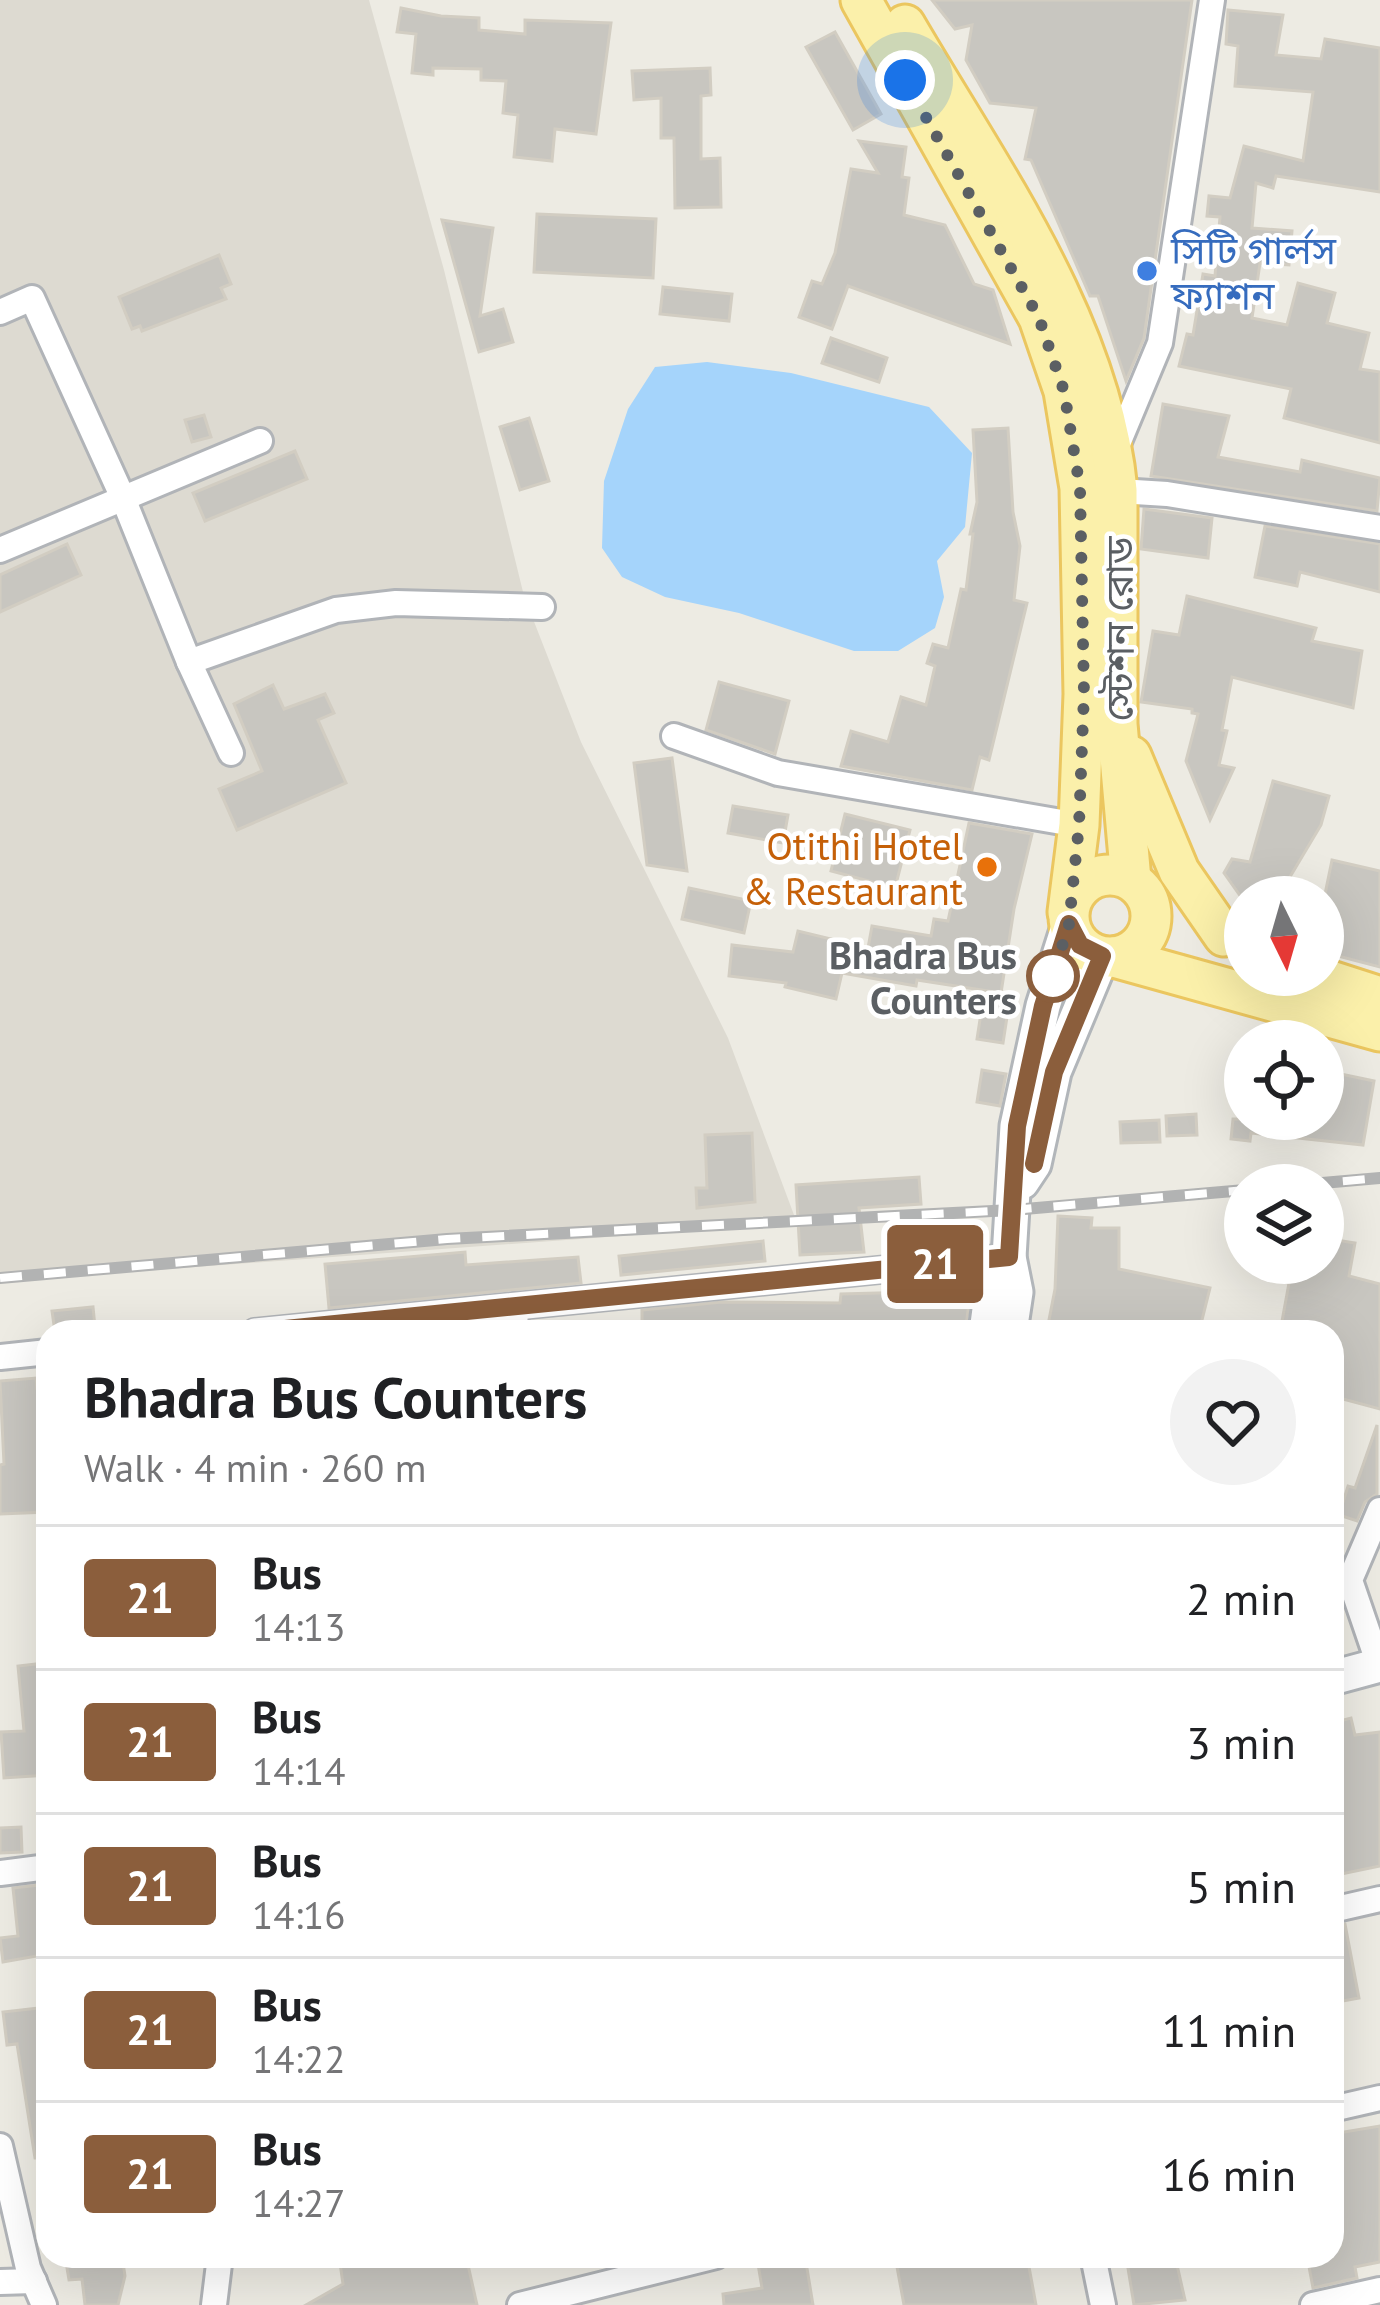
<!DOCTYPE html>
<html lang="en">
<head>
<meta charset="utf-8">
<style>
  :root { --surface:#fff; --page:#f2f2f2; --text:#202124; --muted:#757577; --line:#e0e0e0 }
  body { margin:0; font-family:"PT Sans","Noto Sans Bengali",sans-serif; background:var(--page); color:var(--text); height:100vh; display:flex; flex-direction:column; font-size:45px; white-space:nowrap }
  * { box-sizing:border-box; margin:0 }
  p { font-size:39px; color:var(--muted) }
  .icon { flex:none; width:66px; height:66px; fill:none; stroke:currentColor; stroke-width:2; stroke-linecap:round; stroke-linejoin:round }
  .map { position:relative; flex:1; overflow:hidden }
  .sheet { position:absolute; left:36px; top:1320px; width:1308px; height:948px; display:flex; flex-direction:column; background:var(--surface); border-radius:36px; box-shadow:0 12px 48px #0002 }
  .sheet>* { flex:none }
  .badge { padding:0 24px; border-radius:9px; font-size:42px; line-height:78px }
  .needle { width:78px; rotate:175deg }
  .controls { position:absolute; left:1224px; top:876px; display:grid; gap:24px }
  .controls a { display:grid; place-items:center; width:120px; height:120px; border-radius:50%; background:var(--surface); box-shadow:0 12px 48px #0002; font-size:60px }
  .you { position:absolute; width:60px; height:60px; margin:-30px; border:9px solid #fff; border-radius:50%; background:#1a73e8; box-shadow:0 0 0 18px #1a73e833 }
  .map>.badge { position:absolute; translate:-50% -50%; box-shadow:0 0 0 6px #fff }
  .round { display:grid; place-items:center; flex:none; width:126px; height:126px; border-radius:63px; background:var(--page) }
  .headline { display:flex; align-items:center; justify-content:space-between; height:204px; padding:0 48px }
  h1 { font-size:57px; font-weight:800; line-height:90px }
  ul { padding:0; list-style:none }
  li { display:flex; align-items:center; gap:36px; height:144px; padding:0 48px; border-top:3px solid var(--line) }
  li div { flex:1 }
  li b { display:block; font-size:45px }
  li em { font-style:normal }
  li .badge { min-width:132px; font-weight:700; text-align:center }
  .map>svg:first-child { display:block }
  .education { fill:#dddad1 }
  .water { fill:#a5d4fb }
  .building { fill:#c8c6c0; stroke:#d2cdc2; stroke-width:3 }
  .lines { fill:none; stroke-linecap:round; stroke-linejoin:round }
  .street-casing { stroke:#b1b4b8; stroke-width:30 }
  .secondary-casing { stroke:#b2b6ba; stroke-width:39 }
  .primary-casing { stroke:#ebc65f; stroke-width:45 }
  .street { stroke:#fff; stroke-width:24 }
  .secondary { stroke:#fff; stroke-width:33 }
  .primary { stroke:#fbf0aa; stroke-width:39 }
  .rail-casing { stroke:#b2b3b3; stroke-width:12 }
  .rail { stroke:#fff; stroke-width:8; stroke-dasharray:22; stroke-linecap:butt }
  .line-casing { stroke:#fff; stroke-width:27 }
  .line { stroke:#8b5e3c; stroke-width:18 }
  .walk { stroke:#5b5f63; stroke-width:12; stroke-dasharray:0 21.6 }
  .shop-dot { fill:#3f7fe0; stroke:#fff; stroke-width:4.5 }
  .food-dot { fill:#e8710a; stroke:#fff; stroke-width:4.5 }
  .stop-dot { fill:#fff; stroke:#8b5e3c; stroke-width:6 }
  .labels { text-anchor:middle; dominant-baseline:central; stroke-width:9; stroke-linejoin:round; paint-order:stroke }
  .shop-label { font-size:39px; fill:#366cbe; stroke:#fff; text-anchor:start }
  .street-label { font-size:39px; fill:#5b5f63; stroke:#fff }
  .food-label { font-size:39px; fill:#c56008; stroke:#fff; text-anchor:end }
  .stop-label { font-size:39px; font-weight:bold; fill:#5b5f63; stroke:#fff; text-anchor:end }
</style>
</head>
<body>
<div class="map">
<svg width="1380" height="2305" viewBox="0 0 1380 2305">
  <rect width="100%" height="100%" fill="#edebe3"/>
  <polygon class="education" points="0,0 369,0 444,270 524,596 581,742 728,1038 797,1223 32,1279 0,1276"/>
  <polygon class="water" points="707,362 791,373 929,407 972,453 965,527 937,561 944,597 935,628 898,651 854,651 739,613 665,597 622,577 602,548 604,481 628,409 655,367"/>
  <g class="building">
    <polygon points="932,0 1192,0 1144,338 1126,381 1098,296 1090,296 1031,160 1025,159 1036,108 990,103 966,60 972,25 955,29"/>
    <polygon points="401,8 441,16 479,18 479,30 525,34 525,20 611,23 596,134 555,129 552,161 514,157 518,115 503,113 506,81 481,80 481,69 433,68 433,75 412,73 416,34 397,32"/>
    <polygon points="1228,10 1283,15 1276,55 1321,59 1325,39 1380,48 1380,192 1276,176 1273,188 1256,183 1252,228 1292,231 1289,265 1260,263 1252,318 1287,325 1298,283 1335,293 1327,323 1369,333 1360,369 1380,372 1380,443 1284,418 1291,389 1179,366 1187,334 1193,335 1203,274 1215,276 1220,217 1207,216 1209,196 1230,198 1244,146 1303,161 1313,92 1235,86 1238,46 1226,44"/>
    <polygon points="835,32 881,114 853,130 806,47"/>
    <polygon points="710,68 711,95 701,96 701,159 720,158 721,207 675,208 674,138 661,138 661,98 634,100 632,71"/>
    <polygon points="859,141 906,147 902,177 909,178 904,215 945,225 974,284 993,290 1010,344 848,286 832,329 799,317 812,281 822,284 835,253 851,169 878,173"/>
    <polygon points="537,214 656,219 653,278 534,272"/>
    <polygon points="442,220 493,228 480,316 503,309 513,342 479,352"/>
    <polygon points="219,255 231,284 221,288 226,299 142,331 140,326 132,329 119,297"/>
    <polygon points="663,287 732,294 729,321 660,314"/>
    <polygon points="831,338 887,358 879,382 822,363"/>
    <polygon points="1163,404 1229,416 1218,457 1300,472 1302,460 1380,478 1377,511 1151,476"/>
    <polygon points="204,415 211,437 192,442 185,420"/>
    <polygon points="529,418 549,481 520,490 500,427"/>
    <polygon points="1008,428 1013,512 1020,546 1014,600 1027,603 989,760 980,757 972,790 841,766 851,731 888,742 901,697 926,705 935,666 927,663 933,644 948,648 961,589 966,590 973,534 970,534 977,502 973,430"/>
    <polygon points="295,451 307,479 205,521 193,493"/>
    <polygon points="1144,509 1212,518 1208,558 1141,549"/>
    <polygon points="1265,526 1380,544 1380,592 1300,572 1297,586 1255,577"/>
    <polygon points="67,544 81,575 0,612 0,575"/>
    <polygon points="1187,596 1316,628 1312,641 1362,651 1353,708 1232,677 1222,730 1227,731 1219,765 1234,768 1210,820 1186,761 1198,714 1192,713 1192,709 1141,702 1153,631 1179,635"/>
    <polygon points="719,682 789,701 775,754 706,730"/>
    <polygon points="273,685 284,709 325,694 334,713 318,720 346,783 237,830 219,789 262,771 234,704"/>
    <polygon points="672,758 687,871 647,865 634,763"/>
    <polygon points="1273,781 1329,796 1321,825 1278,897 1241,897 1224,873 1232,859 1250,862"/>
    <polygon points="733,806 788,815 783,843 728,833"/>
    <polygon points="845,814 910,830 895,888 831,871"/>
    <polygon points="969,823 1032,834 1014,909 1001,993 917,980 916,986 842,973 836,999 785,987 786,983 729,976 732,945 793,952 798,931 868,948 872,926 931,936 934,919 948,921"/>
    <polygon points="1332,860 1380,871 1380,967 1323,952 1323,904"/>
    <polygon points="689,888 751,901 744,933 682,919"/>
    <polygon points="983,1000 1009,1004 1003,1043 977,1039"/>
    <polygon points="982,1070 1006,1074 1000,1106 977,1102"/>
    <polygon points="1336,1073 1374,1081 1363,1145 1251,1133 1250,1141 1231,1139 1233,1119 1323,1119 1323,1074"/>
    <polygon points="1196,1114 1197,1135 1167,1136 1166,1116"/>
    <polygon points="1159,1120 1160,1142 1121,1143 1120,1122"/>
    <polygon points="752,1133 755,1202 697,1208 696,1188 707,1188 705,1135"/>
    <polygon points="919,1177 921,1204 859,1208 864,1252 800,1255 796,1185"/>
    <polygon points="1058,1216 1092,1218 1091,1228 1119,1228 1119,1269 1210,1288 1199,1332 1115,1332 1048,1325 1055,1289"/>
    <polygon points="1336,1240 1355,1243 1349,1276 1380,1284 1380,1409 1332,1396 1332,1332 1280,1332 1289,1283 1283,1282 1285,1263 1323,1263 1323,1251 1335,1249"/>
    <polygon points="763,1241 765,1261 621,1275 619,1256"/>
    <polygon points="465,1252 466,1265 578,1257 581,1283 329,1308 325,1264"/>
    <polygon points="915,1292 970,1295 966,1326 896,1322 896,1332 642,1332 642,1310 722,1302 840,1303 841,1294"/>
    <polygon points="93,1307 95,1327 77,1328 77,1332 55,1332 52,1311"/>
    <polygon points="36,1378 37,1388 48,1387 48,1422 39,1422 42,1464 48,1463 48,1512 0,1514 0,1465 4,1464 0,1381"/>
    <polygon points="1377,1425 1377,1494 1365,1502 1357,1521 1339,1515 1348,1486 1355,1488"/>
    <polygon points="45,1663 48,1775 4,1778 1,1732 24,1731 18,1666"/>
    <polygon points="1351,1718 1355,1735 1380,1732 1380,1866 1332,1876 1332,1723"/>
    <polygon points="21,1827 22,1852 0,1853 0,1828"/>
    <polygon points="48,1884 48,1954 3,1962 0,1938 18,1936 13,1888"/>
    <polygon points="1345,1924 1359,1998 1332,2003 1332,1926"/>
    <polygon points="48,2007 48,2158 35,2158 17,2044 7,2045 3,2012"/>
    <polygon points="1380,2126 1380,2262 1355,2267 1357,2278 1313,2288 1307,2256 1332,2256 1332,2134"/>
    <polygon points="65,2256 122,2256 125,2276 118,2305 85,2305 82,2279 69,2280"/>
    <polygon points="339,2256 466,2256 477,2305 306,2305 343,2284"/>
    <polygon points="805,2256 813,2305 724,2305 723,2294 762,2288 758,2264"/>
    <polygon points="895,2256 1027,2256 1036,2305 904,2305"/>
    <polygon points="1126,2256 1175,2256 1185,2300 1134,2305"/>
  </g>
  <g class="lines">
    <defs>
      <g id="street">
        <polyline points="0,312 32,298 123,498 189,662 336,610 396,603 542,607"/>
        <polyline points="1115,451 1160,343 1212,0"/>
        <polyline points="1103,490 1167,494 1380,528"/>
        <polyline points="0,550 260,441"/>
        <polyline points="189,662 231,753"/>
        <polyline points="674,736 778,773 1079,825"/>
        <polyline points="255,1332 1009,1257"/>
        <polyline points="515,1332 516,1306"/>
        <polyline points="0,1357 48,1352"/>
        <polyline points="1379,1665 1350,1580 1380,1510"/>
        <polyline points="0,1873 48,1867"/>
        <polyline points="1332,1910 1380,1899"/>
        <polyline points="1332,2109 1380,2098"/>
        <polyline points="0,2146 28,2268 44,2305"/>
        <polyline points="1093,2256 1103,2305"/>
        <polyline points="0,2282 34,2281"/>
        <polyline points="214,2305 220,2256"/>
        <polyline points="520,2305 716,2256"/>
        <polyline points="1313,2305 1380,2290"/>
      </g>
      <g id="secondary">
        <polyline points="1022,1182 1034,1164 1054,1072 1102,957"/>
        <polyline points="986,1332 992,1287 1009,1257"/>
        <polyline points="1010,1332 1016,1292 1009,1257 1017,1126 1043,1006 1069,924"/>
        <polyline points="1332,1678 1380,1665"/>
      </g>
      <g id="primary">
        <polyline points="861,0 1039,318 1064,391 1080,488 1084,694 1079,825 1068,912"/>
        <path d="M905,25c84,144 196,296 212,465v234l14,156"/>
        <polyline points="1131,756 1179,871 1224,936"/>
        <circle cx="1110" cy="916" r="41"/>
        <polyline points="1114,957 1380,1031"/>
        <polyline points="1312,975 1380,997"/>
      </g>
    </defs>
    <use href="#street" class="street-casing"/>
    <use href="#secondary" class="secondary-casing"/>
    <use href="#primary" class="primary-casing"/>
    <use href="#street" class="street"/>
    <use href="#secondary" class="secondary"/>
    <use href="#primary" class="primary"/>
    <defs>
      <g id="rail">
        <polyline points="1299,1185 1380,1178"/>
        <polyline points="0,1278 447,1239 1012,1210 1245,1190"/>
      </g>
    </defs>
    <use href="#rail" class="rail-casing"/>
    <use href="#rail" class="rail"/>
  </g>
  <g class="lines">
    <defs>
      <polyline id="line" points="255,1332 1009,1257 1017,1126 1043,1006 1069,924 1080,945 1102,956 1054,1072 1034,1164"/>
    </defs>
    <use href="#line" class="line-casing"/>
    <use href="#line" class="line"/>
    <polyline class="walk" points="905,80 1039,318 1064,391 1080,488 1084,694 1079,825 1069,924 1051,982 1053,976"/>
  </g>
  <circle class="shop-dot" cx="1147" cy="271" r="12"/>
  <circle class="food-dot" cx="987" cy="867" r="12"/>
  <circle class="stop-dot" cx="1053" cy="976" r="24"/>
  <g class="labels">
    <g class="shop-label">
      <text x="1171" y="249">সিটি গার্লস<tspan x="1171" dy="45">ফ্যাশন</tspan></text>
    </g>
    <g class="street-label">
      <text transform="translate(1118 629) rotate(-90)">স্টেশন রোড</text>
    </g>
    <g class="food-label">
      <text x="963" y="845">Otithi Hotel<tspan x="963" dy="45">&amp; Restaurant</tspan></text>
    </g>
    <g class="stop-label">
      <text x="1017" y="954">Bhadra Bus<tspan x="1017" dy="45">Counters</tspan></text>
    </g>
  </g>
</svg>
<div class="controls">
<a><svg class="needle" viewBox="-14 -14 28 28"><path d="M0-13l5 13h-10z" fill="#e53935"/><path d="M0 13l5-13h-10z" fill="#757577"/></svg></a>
<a><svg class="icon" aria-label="locate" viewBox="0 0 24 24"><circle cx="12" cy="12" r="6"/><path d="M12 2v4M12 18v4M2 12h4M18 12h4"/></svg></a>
<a><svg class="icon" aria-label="layers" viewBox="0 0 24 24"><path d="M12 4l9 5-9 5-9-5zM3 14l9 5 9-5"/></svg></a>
</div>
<div class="you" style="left:905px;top:80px"></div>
<b class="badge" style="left:935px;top:1264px;background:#8b5e3c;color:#fff">21</b>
<section class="sheet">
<div class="headline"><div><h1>Bhadra Bus Counters</h1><p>Walk · 4 min · 260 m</p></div><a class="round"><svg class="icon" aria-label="heart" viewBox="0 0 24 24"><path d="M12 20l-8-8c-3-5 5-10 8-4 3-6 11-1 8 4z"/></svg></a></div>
<ul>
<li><span class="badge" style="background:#8b5e3c;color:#fff">21</span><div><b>Bus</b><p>14:13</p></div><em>2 min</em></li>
<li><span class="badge" style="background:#8b5e3c;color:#fff">21</span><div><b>Bus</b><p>14:14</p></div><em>3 min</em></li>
<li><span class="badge" style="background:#8b5e3c;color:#fff">21</span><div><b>Bus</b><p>14:16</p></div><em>5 min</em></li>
<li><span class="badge" style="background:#8b5e3c;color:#fff">21</span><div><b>Bus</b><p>14:22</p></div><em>11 min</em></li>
<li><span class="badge" style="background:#8b5e3c;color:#fff">21</span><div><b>Bus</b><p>14:27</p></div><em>16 min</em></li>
</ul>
</section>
</div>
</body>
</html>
